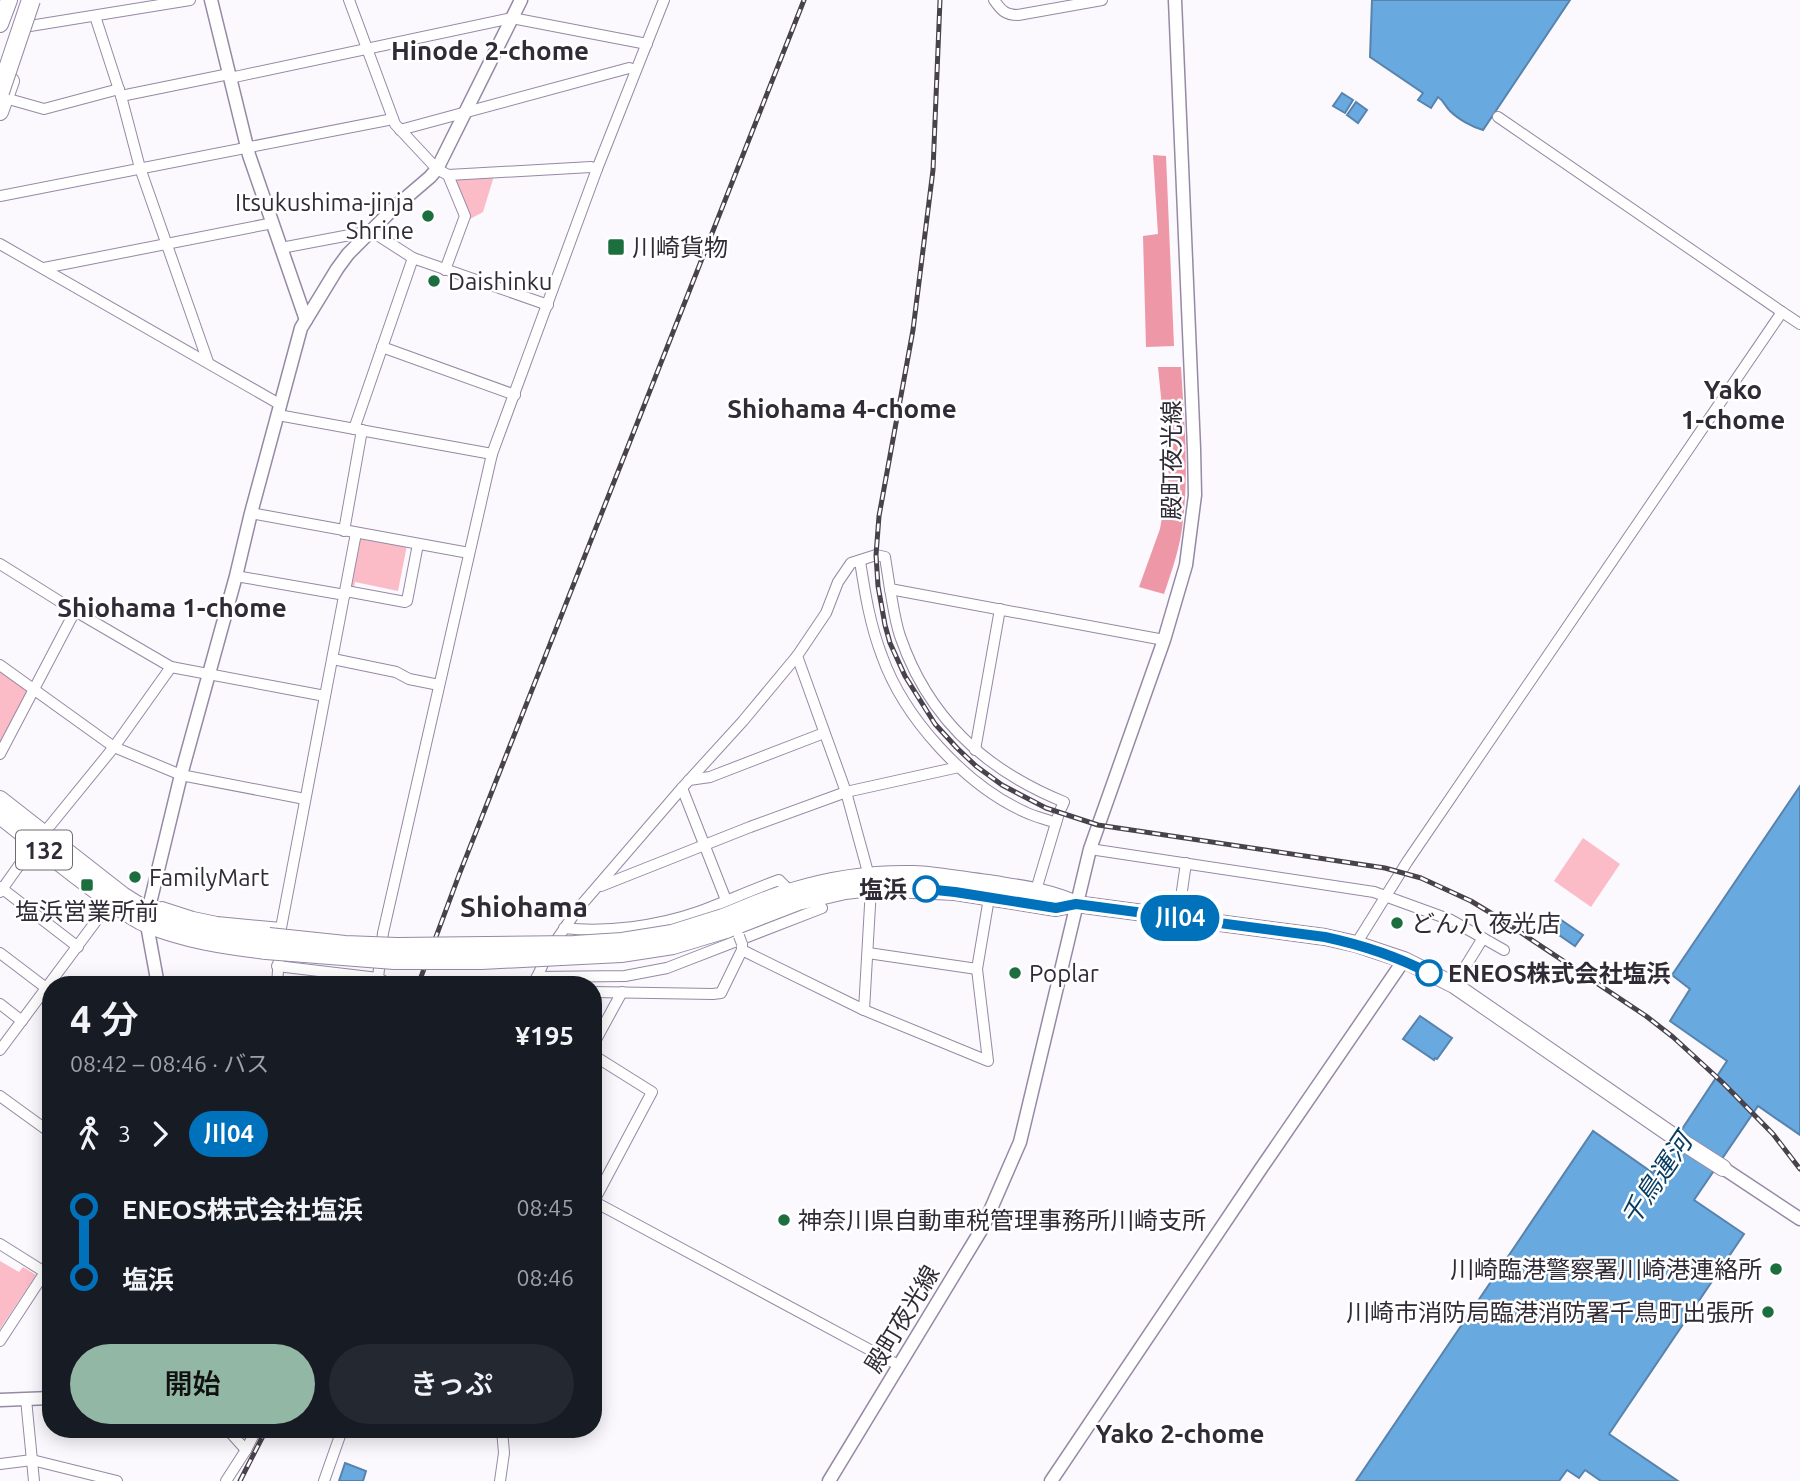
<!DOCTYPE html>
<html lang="ja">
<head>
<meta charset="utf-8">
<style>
  :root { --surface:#171b24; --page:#242831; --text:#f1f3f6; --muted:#9ea1a6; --accent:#92b7a4 }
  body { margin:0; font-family:Ubuntu,"Noto Sans JP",sans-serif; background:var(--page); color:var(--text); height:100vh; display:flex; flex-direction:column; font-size:26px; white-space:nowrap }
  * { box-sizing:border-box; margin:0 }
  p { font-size:23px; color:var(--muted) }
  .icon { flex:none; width:38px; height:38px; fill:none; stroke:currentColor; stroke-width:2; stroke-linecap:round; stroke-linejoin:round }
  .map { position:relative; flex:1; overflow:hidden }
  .details { position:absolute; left:42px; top:976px; width:560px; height:462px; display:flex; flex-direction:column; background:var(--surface); border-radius:28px; box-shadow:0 4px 18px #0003 }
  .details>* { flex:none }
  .badge { padding:0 14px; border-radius:23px; font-size:24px; line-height:46px }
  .map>.badge { position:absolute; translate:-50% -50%; box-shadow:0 0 0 4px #fff }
  .legs { display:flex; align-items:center; gap:10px; height:77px; padding:0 28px; font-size:23px }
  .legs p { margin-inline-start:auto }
  .overview { display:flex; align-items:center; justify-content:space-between; height:119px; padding:0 28px }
  h1 { font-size:38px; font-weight:600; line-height:52px }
  .primary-button { display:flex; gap:14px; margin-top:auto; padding:14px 28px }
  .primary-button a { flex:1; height:80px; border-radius:42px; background:var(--accent); color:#111; font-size:28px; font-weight:600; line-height:80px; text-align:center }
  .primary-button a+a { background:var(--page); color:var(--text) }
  ul { padding:0 28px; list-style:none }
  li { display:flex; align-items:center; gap:24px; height:70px; font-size:26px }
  li i { display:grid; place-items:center; width:10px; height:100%; margin:0 9px; background:currentColor }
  li i::after { content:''; width:18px; height:18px; margin:-9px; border:5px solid; border-radius:50%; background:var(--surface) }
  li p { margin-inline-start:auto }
  li:first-child i { background:linear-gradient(#0000 50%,currentColor 0) }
  li:last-child i { background:linear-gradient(currentColor 50%,#0000 0) }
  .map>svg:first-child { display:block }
  .green { fill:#fcbcc7 }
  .forest { fill:#ed97a7 }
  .water { fill:#68a9e0; stroke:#5783ad; stroke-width:2 }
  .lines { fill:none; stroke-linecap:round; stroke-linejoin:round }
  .minor-casing { stroke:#9689a5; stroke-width:12 }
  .tertiary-casing { stroke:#9689a5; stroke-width:15 }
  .primary-casing { stroke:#9689a5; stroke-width:18 }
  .trunk-casing { stroke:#9689a5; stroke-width:18 }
  .minor { stroke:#fff; stroke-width:10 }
  .tertiary { stroke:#fff; stroke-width:12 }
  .primary { stroke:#fff; stroke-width:16 }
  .trunk { stroke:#fff; stroke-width:16 }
  .rail-casing { stroke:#47424c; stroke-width:5 }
  .rail { stroke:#fff; stroke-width:2.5; stroke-dasharray:8; stroke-linecap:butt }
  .minor-bridge-casing { stroke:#9689a5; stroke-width:12; stroke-linecap:butt }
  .trunk-bridge-casing { stroke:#9689a5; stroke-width:18; stroke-linecap:butt }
  .motorway-bridge-casing { stroke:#9689a5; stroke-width:20; stroke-linecap:butt }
  .minor-bridge { stroke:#fff; stroke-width:10 }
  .trunk-bridge { stroke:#fff; stroke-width:16 }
  .motorway-bridge { stroke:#fff; stroke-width:18 }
  .line-1-casing { stroke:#fff; stroke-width:16 }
  .line-1 { stroke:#0072bc; stroke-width:10 }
  .poi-dot { fill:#1d6e3f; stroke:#fff; stroke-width:2.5 }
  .stop-1-dot { fill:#fff; stroke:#0072bc; stroke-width:3.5 }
  .labels { text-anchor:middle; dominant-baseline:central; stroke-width:5; stroke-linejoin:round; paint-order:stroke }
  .shield { fill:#fff; stroke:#6e6b72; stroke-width:2 }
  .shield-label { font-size:23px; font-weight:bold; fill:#302b36 }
  .poi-label { font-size:24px; fill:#302b36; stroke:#fff; text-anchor:start }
  .street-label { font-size:24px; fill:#302b36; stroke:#fff }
  .stop-label { font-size:24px; font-weight:bold; fill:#302b36; stroke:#fff; text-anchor:end }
  .neighbourhood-label { font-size:26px; font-weight:bold; fill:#302b36; stroke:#fff }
  .water-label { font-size:26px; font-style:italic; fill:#083c60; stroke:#fff }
  .quarter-label { font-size:28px; font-weight:bold; fill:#302b36; stroke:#fff }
</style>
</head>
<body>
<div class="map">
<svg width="1800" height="1481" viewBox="0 0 1800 1481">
  <rect width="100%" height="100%" fill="#fbf8fe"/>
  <g class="green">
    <polygon points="494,176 483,212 470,219 453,181 454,178"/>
    <polygon points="364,537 407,545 398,591 355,582 354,589 351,589 350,586 358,540"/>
    <polygon points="0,671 26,690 26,694 0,743"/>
    <polygon points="1583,838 1620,864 1591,907 1554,881"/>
    <polygon points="0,1261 19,1272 23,1267 36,1275 0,1329"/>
  </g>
  <g class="forest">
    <polygon points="1153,155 1166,156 1174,346 1146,347 1143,236 1158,234"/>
    <path d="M1158,367h23c3,51 8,102 2,153 -2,25 -11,50 -19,74l-25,-7 21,-58 9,-53z"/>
  </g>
  <g class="water">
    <path d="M1372,0h198l-87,130c-11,-3 -25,-11 -33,-19 -5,-5 -6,-10 -12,-14l-7,11 -13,-8 5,-7 -53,-36z"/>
    <polygon points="1342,93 1353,100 1345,113 1333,106"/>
    <polygon points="1356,102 1367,110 1358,123 1347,115"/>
    <polygon points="1800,786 1800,1135 1758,1106 1694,1200 1744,1234 1609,1434 1678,1481 1601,1481 1585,1470 1579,1478 1567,1470 1559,1481 1356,1481 1593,1131 1653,1173 1727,1061 1670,1021 1690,989 1672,975"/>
    <polygon points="1554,915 1583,935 1575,946 1546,926"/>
    <polygon points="1420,1016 1452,1038 1437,1059 1435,1058 1434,1060 1403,1039"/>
    <polygon points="345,1463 366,1471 363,1481 339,1481"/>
  </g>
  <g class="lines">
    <defs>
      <g id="minor">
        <polyline points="349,0 395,124 437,169 448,175 591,167 597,169"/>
        <path d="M994,0c7,10 11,15 24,15l84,-15"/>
        <polyline points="95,16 121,96 140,168 208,362"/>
        <polyline points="30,26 190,0"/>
        <polyline points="230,78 512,18 647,44"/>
        <polyline points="121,96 229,74"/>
        <polyline points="5,98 44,109 119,89"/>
        <polyline points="400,130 629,68 635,70"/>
        <polyline points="0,196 393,119"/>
        <polyline points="0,244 281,405"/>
        <polyline points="281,248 371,231 413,258 548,305"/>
        <polyline points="44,268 273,223"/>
        <polyline points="445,270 465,216 448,175"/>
        <polyline points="1782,312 1800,324"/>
        <polyline points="382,347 515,395"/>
        <polyline points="278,415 492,454"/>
        <polyline points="354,429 413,258"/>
        <polyline points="251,513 469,553"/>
        <polyline points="344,531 362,430"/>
        <path d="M860,561c5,32 10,64 22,95 22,62 83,129 143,156 10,5 21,7 31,11"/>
        <polyline points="0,564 75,611 171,667 325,696"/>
        <polyline points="236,576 345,595"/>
        <path d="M890,589c3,16 5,32 10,47 28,82 85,134 164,166l-5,11 -23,77"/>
        <polyline points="346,591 405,602 407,601 418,544"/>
        <polyline points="797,656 846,792 869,876 871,888 864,1010"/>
        <polyline points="333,659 396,672 409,679 439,685"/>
        <polyline points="0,665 114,747 181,775 305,799"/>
        <polyline points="975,750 1000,609"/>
        <polyline points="0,754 75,611"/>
        <polyline points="689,780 710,777 824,733"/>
        <polyline points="682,788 726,900"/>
        <polyline points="44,833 114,747 171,667"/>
        <polyline points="1090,849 1374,892 1451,920 1504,950"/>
        <polyline points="601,886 750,827 846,792 959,767"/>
        <polyline points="0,887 78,947"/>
        <polyline points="0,892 30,850 34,842"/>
        <polyline points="148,911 162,907 193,917 217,922 281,928"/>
        <polyline points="1178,918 1186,863"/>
        <path d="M564,928c42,5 94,-2 134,-16 27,-10 53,-22 81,-32l11,11"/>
        <polyline points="742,944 742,950 864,1010 988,1061 977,969 989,898"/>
        <polyline points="1356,944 1407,862 1782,312 1498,117"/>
        <polyline points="0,953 50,991"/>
        <polyline points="868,953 977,969"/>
        <polyline points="277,966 378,978"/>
        <polyline points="537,977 625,976 667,968 822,908"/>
        <polyline points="277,985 281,928 356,533"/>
        <polyline points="391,985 378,978 383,933 492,454 597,169 664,0"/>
        <polyline points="531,985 537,977 549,951 577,910 682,788 743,721 797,656 826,613 838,582 851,563 876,555 885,557 890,589 1164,640"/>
        <polyline points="1454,985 1483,938"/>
        <polyline points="593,992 713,994 721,993 742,950"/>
        <polyline points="0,1004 22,1021"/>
        <polyline points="593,1045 622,992"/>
        <polyline points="0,1050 111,901"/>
        <polyline points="593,1055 652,1092 594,1201"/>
        <polyline points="0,1096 51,1133"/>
        <polyline points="593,1201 898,1365"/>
        <polyline points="0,1244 51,1276"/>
        <polyline points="0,1341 51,1263"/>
        <polyline points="26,1399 34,1481"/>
        <polyline points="228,1430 246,1450"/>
        <polyline points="0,1464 32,1460 117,1481"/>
        <polyline points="226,1481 246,1450 256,1430"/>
        <polyline points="324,1481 342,1430"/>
        <polyline points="500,1481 504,1453 502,1430"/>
      </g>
      <g id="tertiary">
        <polyline points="211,0 249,155 306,320"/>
        <polyline points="158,985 147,925 151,899 181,775 236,576 251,513 301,328 337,269 348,254 395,207 430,177 437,169 521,0"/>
        <polyline points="1723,1168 1800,1219"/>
        <polyline points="0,1400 51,1398"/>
        <polyline points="829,1481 983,1227 1020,1142 1090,849 1164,640 1186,565 1195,495 1194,449 1175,0"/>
        <polyline points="1051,1481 1260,1170 1404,960"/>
      </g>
      <g id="primary">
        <polyline points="0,24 9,0"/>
        <polyline points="0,112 11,81"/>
      </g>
      <g id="trunk">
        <polyline points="0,799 124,896 148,911 183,924 217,931 269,936"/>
        <path d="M0,816c35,27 69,56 106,82 13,9 25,20 40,26 37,16 80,22 120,27"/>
        <path d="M723,917c23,-9 46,-20 69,-26 39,-12 81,-18 122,-17 24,1 49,6 74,9 30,5 60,8 88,21l249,33 31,7 48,16 50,25 219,151 50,32"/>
        <polyline points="726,930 798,902 845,891 871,888 955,892 1056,908 1076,904"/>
      </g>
    </defs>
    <use href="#minor" class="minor-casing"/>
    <use href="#tertiary" class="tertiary-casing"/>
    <use href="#primary" class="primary-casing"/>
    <use href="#trunk" class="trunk-casing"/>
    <use href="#minor" class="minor"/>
    <use href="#tertiary" class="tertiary"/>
    <use href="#primary" class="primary"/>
    <use href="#trunk" class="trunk"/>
    <defs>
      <g id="rail">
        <polyline points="940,0 933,170 913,330 879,516 876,555 878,586 885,625 890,643 905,676 935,724 957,748 976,766 1002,785 1046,808 1098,825 1385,868 1421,878 1471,901 1499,918 1646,1016 1673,1037 1722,1082 1773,1134 1800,1169"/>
        <polyline points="418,985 459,875 804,0"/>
        <polyline points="240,1481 266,1430"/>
      </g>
    </defs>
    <use href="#rail" class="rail-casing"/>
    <use href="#rail" class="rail"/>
    <defs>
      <polyline id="minor-bridge" points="739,936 742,944"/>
      <g id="trunk-bridge">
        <polyline points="269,936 345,944 397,946 574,944 622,941 672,933 723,917"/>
        <polyline points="266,951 394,961 482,961 621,954 673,946 726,930"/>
      </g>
      <polyline id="motorway-bridge" points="0,92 31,0"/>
    </defs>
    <use href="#minor-bridge" class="minor-bridge-casing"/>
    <use href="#trunk-bridge" class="trunk-bridge-casing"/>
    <use href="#motorway-bridge" class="motorway-bridge-casing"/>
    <use href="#minor-bridge" class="minor-bridge"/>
    <use href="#trunk-bridge" class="trunk-bridge"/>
    <use href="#motorway-bridge" class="motorway-bridge"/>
  </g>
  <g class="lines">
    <defs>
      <path id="line-1" d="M926,889l29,3 101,16 20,-4 249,33c37,8 71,19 104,36"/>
    </defs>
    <use href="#line-1" class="line-1-casing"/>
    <use href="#line-1" class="line-1"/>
  </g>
  <g class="poi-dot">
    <circle cx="428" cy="216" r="7"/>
    <rect x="607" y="238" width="18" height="18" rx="3.5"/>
    <circle cx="434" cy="281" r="7"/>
    <circle cx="135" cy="877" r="7"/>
    <rect x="80" y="878" width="14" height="14" rx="3.5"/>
    <circle cx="1397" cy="923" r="7"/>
    <circle cx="1015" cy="973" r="7"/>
    <circle cx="784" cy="1220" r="7"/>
    <circle cx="1776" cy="1269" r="7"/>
    <circle cx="1768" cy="1312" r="7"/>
  </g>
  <g class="stop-1-dot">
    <circle cx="926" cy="889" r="12"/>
    <circle cx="1429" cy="973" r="12"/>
  </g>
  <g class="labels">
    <rect class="shield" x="16" y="830.5" width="56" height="39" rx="5"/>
    <g class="shield-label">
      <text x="44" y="850">132</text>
    </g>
    <g class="poi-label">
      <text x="414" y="202" text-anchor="end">Itsukushima-jinja<tspan x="414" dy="28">Shrine</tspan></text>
      <text x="632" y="247">川崎貨物</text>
      <text x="448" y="281">Daishinku</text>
      <text x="149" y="877">FamilyMart</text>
      <text x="87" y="911" text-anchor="middle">塩浜営業所前</text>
      <text x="1411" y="923">どん八 夜光店</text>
      <text x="1029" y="973">Poplar</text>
      <text x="798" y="1220">神奈川県自動車税管理事務所川崎支所</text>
      <text x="1762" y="1269" text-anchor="end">川崎臨港警察署川崎港連絡所</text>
      <text x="1754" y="1312" text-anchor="end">川崎市消防局臨港消防署千鳥町出張所</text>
    </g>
    <g class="street-label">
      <text transform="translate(1171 460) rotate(-90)">殿町夜光線</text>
      <text transform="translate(902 1319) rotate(-59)">殿町夜光線</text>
    </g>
    <g class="stop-label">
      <text x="907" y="889">塩浜</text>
      <text x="1448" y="973" text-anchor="start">ENEOS株式会社塩浜</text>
    </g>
    <g class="neighbourhood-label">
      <text x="490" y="50">Hinode 2-chome</text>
      <text x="1733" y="389">Yako<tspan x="1733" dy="30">1-chome</tspan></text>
      <text x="842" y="408">Shiohama 4-chome</text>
      <text x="172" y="607">Shiohama 1-chome</text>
      <text x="1180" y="1433">Yako 2-chome</text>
    </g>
    <g class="water-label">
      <text transform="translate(1656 1179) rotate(-56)">千鳥運河</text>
    </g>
    <g class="quarter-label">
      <text x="524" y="906">Shiohama</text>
    </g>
  </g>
</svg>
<b class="badge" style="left:1180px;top:918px;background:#0072bc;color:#fff">川04</b>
<section class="details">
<div class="overview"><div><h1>4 分</h1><p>08:42 – 08:46 · バス</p></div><b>¥195</b></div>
<div class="legs"><svg class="icon" aria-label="walk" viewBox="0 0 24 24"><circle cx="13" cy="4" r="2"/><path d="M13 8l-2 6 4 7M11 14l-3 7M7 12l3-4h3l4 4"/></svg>3<svg class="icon" aria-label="forward" viewBox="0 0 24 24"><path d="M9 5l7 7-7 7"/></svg><b class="badge" style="background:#0072bc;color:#fff">川04</b></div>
<ul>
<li><i style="color:#0072bc"></i><b>ENEOS株式会社塩浜</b><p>08:45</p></li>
<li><i style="color:#0072bc"></i><b>塩浜</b><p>08:46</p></li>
</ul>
<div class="primary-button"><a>開始</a><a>きっぷ</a></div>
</section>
</div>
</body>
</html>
